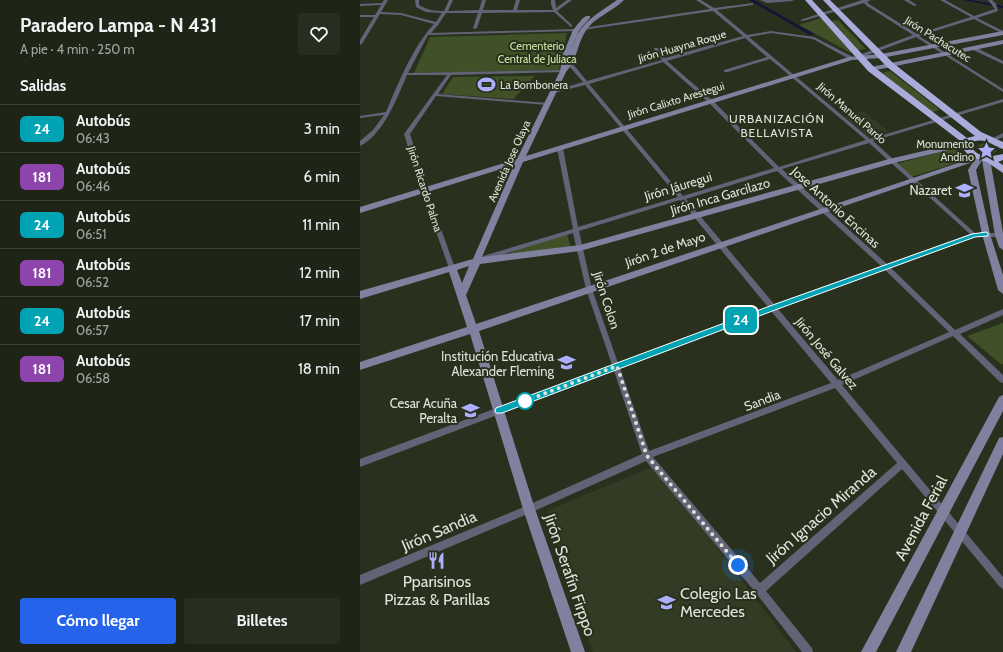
<!DOCTYPE html>
<html lang="es">
<head>
<meta charset="utf-8">
<style>
  :root { --surface:#1f2516; --page:#272d1f; --text:#f1f3f6; --muted:#a1a5a1; --line:#3c4235; --accent:#2563eb }
  body { margin:0; font-family:Cabin,sans-serif; background:var(--page); color:var(--text); height:100vh; display:flex; flex-direction:column; font-size:15px; white-space:nowrap }
  * { box-sizing:border-box; margin:0 }
  p { font-size:13px; color:var(--muted) }
  .icon { flex:none; width:22px; height:22px; fill:none; stroke:currentColor; stroke-width:2; stroke-linecap:round; stroke-linejoin:round }
  .map { position:relative; flex:1; overflow:hidden }
  .drawer { display:flex; flex-direction:column; background:var(--surface); width:360px }
  .drawer>* { flex:none }
  .badge { padding:0 8px; border-radius:6px; font-size:14px; line-height:26px }
  .you { position:absolute; width:20px; height:20px; margin:-10px; border:3px solid #fff; border-radius:50%; background:#1a73e8; box-shadow:0 0 0 6px #1a73e833 }
  .map>.badge { position:absolute; translate:-50% -50%; box-shadow:0 0 0 2px #fff }
  h2 { padding:0 20px; font-size:15px; line-height:36px }
  .round { display:grid; place-items:center; flex:none; width:42px; height:42px; border-radius:4px; background:var(--page) }
  .summary { display:flex; align-items:center; justify-content:space-between; height:68px; padding:0 20px }
  h1 { font-size:19px; font-weight:700; line-height:30px }
  .cta { display:flex; gap:8px; margin-top:auto; padding:8px 20px }
  .cta a { flex:1; height:46px; border-radius:4px; background:var(--accent); color:#fff; font-size:16px; font-weight:700; line-height:46px; text-align:center }
  .cta a+a { background:var(--page); color:var(--text) }
  ul { padding:0; list-style:none }
  li { display:flex; align-items:center; gap:12px; height:48px; padding:0 20px; border-top:1px solid var(--line) }
  li div { flex:1 }
  li b { display:block; font-size:15px }
  li em { font-style:normal }
  li .badge { min-width:44px; font-weight:700; text-align:center }
  main { display:flex; flex:1; min-height:0 }
  .map>svg:first-child { display:block }
  .built { fill:#323c24 }
  .green { fill:#405127 }
  .lines { fill:none; stroke-linecap:round; stroke-linejoin:round }
  .canal { fill:#151337; fill-rule:evenodd }
  .street { fill:#626377; fill-rule:evenodd }
  .secondary { fill:#7f819f; fill-rule:evenodd }
  .highway { fill:#a9acdb; fill-rule:evenodd }
  .line { fill:#00a3b4; stroke:#fff }
  .walk { stroke:#dee3d7; stroke-width:4; stroke-dasharray:0 7.2 }
  .stop-dot { fill:#fff; stroke:#00a3b4; stroke-width:2 }
  .labels { text-anchor:middle; dominant-baseline:central; stroke-width:4; stroke-linejoin:round; paint-order:stroke }
  .far-street-label { font-size:11px; fill:#dee3d7; stroke:#29311e }
  .far-park-label { font-size:11px; fill:#cdeca5; stroke:#29311e }
  .far-poi-label { font-size:11px; fill:#dee3d7; stroke:#29311e; text-anchor:start }
  .far-neighbourhood-label { font-size:12px; letter-spacing:1px; fill:#dee3d7; stroke:#29311e }
  .street-label { font-size:13px; fill:#dee3d7; stroke:#29311e }
  .poi-label { font-size:13px; fill:#dee3d7; stroke:#29311e; text-anchor:end }
  .near-street-label { font-size:16px; fill:#dee3d7; stroke:#29311e }
  .near-poi-label { font-size:16px; fill:#dee3d7; stroke:#29311e }
</style>
</head>
<body>
<main>
<section class="drawer">
<div class="summary"><div><h1>Paradero Lampa - N 431</h1><p>A pie · 4 min · 250 m</p></div><a class="round"><svg class="icon" aria-label="heart" viewBox="0 0 24 24"><path d="M12 20l-8-8c-3-5 5-10 8-4 3-6 11-1 8 4z"/></svg></a></div>
<h2>Salidas</h2>
<ul>
<li><span class="badge" style="background:#00a3b4;color:#fff">24</span><div><b>Autobús</b><p>06:43</p></div><em>3 min</em></li>
<li><span class="badge" style="background:#8e44ad;color:#fff">181</span><div><b>Autobús</b><p>06:46</p></div><em>6 min</em></li>
<li><span class="badge" style="background:#00a3b4;color:#fff">24</span><div><b>Autobús</b><p>06:51</p></div><em>11 min</em></li>
<li><span class="badge" style="background:#8e44ad;color:#fff">181</span><div><b>Autobús</b><p>06:52</p></div><em>12 min</em></li>
<li><span class="badge" style="background:#00a3b4;color:#fff">24</span><div><b>Autobús</b><p>06:57</p></div><em>17 min</em></li>
<li><span class="badge" style="background:#8e44ad;color:#fff">181</span><div><b>Autobús</b><p>06:58</p></div><em>18 min</em></li>
</ul>
<div class="cta"><a>Cómo llegar</a><a>Billetes</a></div>
</section>
<div class="map">
<svg width="643" height="652" viewBox="0 0 643 652">
  <rect width="100%" height="100%" fill="#29311e"/>
  <g class="built">
    <polygon points="503,111 529,132 510,138 484,116"/>
    <polygon points="297,465 360,552 436,652 233,652 187,511"/>
  </g>
  <g class="green">
    <polygon points="461,18 492,52 491,53 439,25"/>
    <polygon points="478,20 506,49 498,50 471,21"/>
    <polygon points="207,33 199,70 54,73 70,37"/>
    <polygon points="530,71 580,110 572,112 522,73"/>
    <polygon points="175,76 153,99 82,94 93,77"/>
    <polygon points="624,143 635,147 636,152 629,154 619,151 617,146"/>
    <polygon points="596,148 609,159 551,177 536,164"/>
    <polygon points="207,234 211,248 152,254 152,252"/>
    <polygon points="643,323 643,364 641,364 607,336"/>
  </g>
  <g class="lines">
    <g class="canal">
      <polygon points="389,0 394,0 454,34 450,35"/>
      <polygon points="603,0 612,0 643,6 643,8"/>
    </g>
    <g class="street">
      <path d="M24,0h4l-7,12 20,1 35,9 6,-9 -16,-1 -10,-5 -1,-7h4v5c8,5 15,6 25,6l5,-11h4l-5,11 31,-1 3,-10h4l-3,10h30l3,-10h4l-3,10h36l-2,-6v-4h4l1,8 11,-8h5l-15,11 15,14v2h-1l-17,-15 -72,1 -5,15 -2,1 -2,-1 5,-15h-32l-8,12 -7,8 145,-4 134,-20 -14,-9h5l13,8 39,-5v2h-1l-35,5 30,25 24,-4 43,6 39,20v2h-4l-36,-20 -42,-6 -22,4 121,102 133,-40v3l-130,39 102,92h28v4h-29l-83,31 64,62 48,-21v6l-43,19 43,41v8l-3,-1 -47,-46 -111,49 161,192v12l-3,-2 -98,-118 -136,122 46,57 1,4h-11l-46,-59 -110,-132 -114,51 -172,73v-10l166,-69 116,-52 -28,-83 -254,96v-8l252,-94 -26,-76 -13,-56 -88,27 -3,-2 1,-2 90,-27 -16,-81 1,-1h4l1,1 15,79 100,-30 -93,-112 -35,9v-2l33,-10 -15,-17v-2h4l15,18 75,-21 -8,-11v-1h4l7,10 78,-22 -30,-25 -137,20 -148,4 -20,38 155,-3 2,1 -2,1 -112,3 -13,19 109,9 2,1 -2,1 -111,-9 -26,38 17,56 28,78 -3,2 -3,-2 -28,-78 -17,-56 43,-59h-40c-10,23 -23,59 -47,71v-5l13,-11 11,-15 -24,3v-2l26,-4c12,-28 27,-66 48,-88l-33,-9 -21,-1 -18,30 -2,1v-5l14,-23h-14v-2h15l6,-10 -21,1v-2l22,-1zM385,38l22,19 -43,13v2h4l42,-13 96,81 -87,27 -67,-67 -45,-39zM303,62l45,40 66,66 -91,28 -94,-112zM509,143l101,91 -83,30 -105,-95zM417,171l104,95 -107,38 -88,-105zM320,200l88,107 -150,56 -26,-74 -13,-58zM525,270l64,62 -111,48 -60,-71zM411,311l60,72 -182,68 -29,-83zM475,388l62,75 -137,120 -107,-126z"/>
      <polygon points="400,0 434,0 432,1 407,3"/>
      <polygon points="502,0 511,0 507,2 509,4 557,34 611,17 580,0 585,0 614,16 635,9 628,0 632,0 636,4 638,11 617,18 643,31 643,34 614,19 559,36 643,89 643,92 556,37 500,58 496,58 496,56 553,35 507,6 504,3 443,21 440,20"/>
      <polygon points="544,0 549,0 557,5 554,6"/>
      <polygon points="611,47 615,47 643,61 643,64 611,49"/>
      <polygon points="643,133 643,137 632,142 629,140"/>
    </g>
    <g class="secondary">
      <path d="M257,0h7c-12,12 -30,17 -39,32 -8,13 -8,28 -19,40l-40,84 323,-99 32,-3 122,-23v4l-122,23 -29,2 -329,102 -41,95 98,-12 309,-86 78,-18 4,2 -1,2 -76,18 -314,88 -100,13 -14,31 10,29 485,-162 17,-7 12,4 13,74v17l-4,-3 -4,-12 -13,-75 -6,10 14,64 13,41v19l-5,-4 -16,-56 -14,-64 5,-8 -494,169 56,178 50,143h-14l-48,-143 -53,-175 -110,36v-8l107,-35 -18,-55 -89,27v-8l113,-32 41,-94 -154,48v-6l157,-48 43,-88 3,-17 10,-24 9,-11 4,-3h4v2l-11,12 -12,32c4,-9 6,-18 10,-27 9,-16 26,-25 40,-35zM109,266l-7,17 -5,-13z"/>
      <polygon points="643,40 643,44 511,71 508,69 511,67"/>
      <polygon points="643,395 643,411 516,652 501,652 639,397"/>
      <polygon points="643,437 643,454 551,652 536,652 639,438"/>
    </g>
    <path class="highway" d="M445,0h7l62,67 93,71 8,-2 -88,-69 -64,-67h7l63,63 88,69 22,10v7c-11,-3 -17,-12 -30,-7l-2,4c7,13 20,11 32,8v6l-5,2 5,3v8l-16,-11 -18,-6 -8,-10 2,-3 -95,-72z"/>
  </g>
  <polygon class="line" points="626,232 628,233 628,236 615,237 415,310 142,413 136,413 135,411 136,408 410,306 612,234"/>
  <g class="lines">
    <polyline class="walk" points="165,401 257,366 287,456 378,565"/>
  </g>
  <defs>
    <symbol id="stadium-bare" viewBox="-9 -9 18 18"><path d="M0-5a6.5 5 0 1 0 0 10a6.5 5 0 1 0 0-10ZM-3.5-1.8h7v3.6h-7Z" fill="#acaffb" stroke="#29311e" stroke-width="2.5" paint-order="stroke"/></symbol>
    <symbol id="sight-bare" viewBox="-9 -9 18 18"><path d="M0-6L1.8-2.2L6-1.7L2.9 1.2L3.7 5.4L0 3.3L-3.7 5.4L-2.9 1.2L-6-1.7L-1.8-2.2Z" fill="#acaffb" stroke="#29311e" stroke-width="2.5" paint-order="stroke"/></symbol>
    <symbol id="school-bare" viewBox="-9 -9 18 18"><path d="M0-5L7-2L0 1L-7-2ZM-4 1L0 2.5L4 1V4Q0 6-4 4Z" fill="#acaffb" stroke="#29311e" stroke-width="2.5" paint-order="stroke"/></symbol>
    <symbol id="restaurant-bare" viewBox="-9 -9 18 18"><path d="M-5-6h1v4h1v-4h1v4h1v-4h1v5L-1.5 .5V6h-2V.5L-5-1ZM5-6V6H3V1.5H1.5Q1.5-4 5-6Z" fill="#acaffb" stroke="#29311e" stroke-width="2.5" paint-order="stroke"/></symbol>
  </defs>
  <g fill-rule="evenodd">
    <use href="#stadium-bare" x="114" y="72" width="25" height="25"/>
    <use href="#sight-bare" x="614" y="138" width="25" height="25"/>
    <use href="#school-bare" x="592" y="178" width="25" height="25"/>
    <use href="#school-bare" x="194" y="350" width="25" height="25"/>
    <use href="#school-bare" x="98" y="398" width="25" height="25"/>
    <use href="#restaurant-bare" x="64" y="548" width="25" height="25"/>
    <use href="#school-bare" x="294" y="590" width="25" height="25"/>
  </g>
  <circle class="stop-dot" cx="165" cy="401" r="8"/>
  <g class="labels">
    <g class="far-street-label">
      <text transform="translate(578 39) rotate(32)">Jirón Pachacutec</text>
      <text transform="translate(322 46) rotate(-16)">Jirón Huayna Roque</text>
      <text transform="translate(316 100) rotate(-17)">Jirón Calixto Arestegui</text>
      <text transform="translate(492 113) rotate(41)">Jirón Manuel Pardo</text>
      <text transform="translate(149 161) rotate(-66)">Avenida Jose Olaya</text>
      <text transform="translate(65 189) rotate(72)">Jirón Ricardo Palma</text>
    </g>
    <g class="far-park-label">
      <text x="177" y="46">Cementerio<tspan x="177" dy="13">Central de Juliaca</tspan></text>
    </g>
    <g class="far-poi-label">
      <text x="140" y="85">La Bombonera</text>
      <text x="614" y="144" text-anchor="end">Monumento<tspan x="614" dy="13">Andino</tspan></text>
    </g>
    <g class="far-neighbourhood-label">
      <text x="417" y="118">URBANIZACIÓN<tspan x="417" dy="14">BELLAVISTA</tspan></text>
    </g>
    <g class="street-label">
      <text transform="translate(318 186) rotate(-17)">Jirón Jáuregui</text>
      <text transform="translate(360 196) rotate(-16)">Jirón Inca Garcilazo</text>
      <text transform="translate(476 207) rotate(42)">Jose Antonio Encinas</text>
      <text transform="translate(305 249) rotate(-19)">Jirón 2 de Mayo</text>
      <text transform="translate(247 300) rotate(72)">Jirón Colon</text>
      <text transform="translate(467 353) rotate(50)">Jirón José Galvez</text>
      <text transform="translate(402 400) rotate(-21)">Sandia</text>
    </g>
    <g class="poi-label">
      <text x="592" y="190">Nazaret</text>
      <text x="194" y="356">Institución Educativa<tspan x="194" dy="15">Alexander Fleming</tspan></text>
      <text x="97" y="403">Cesar Acuña<tspan x="97" dy="15">Peralta</tspan></text>
    </g>
    <g class="near-street-label">
      <text transform="translate(461 515) rotate(-41)">Jirón Ignacio Miranda</text>
      <text transform="translate(561 518) rotate(-62)">Avenida Ferial</text>
      <text transform="translate(79 531) rotate(-23)">Jirón Sandia</text>
      <text transform="translate(210 575) rotate(71)">Jirón Serafín Firppo</text>
    </g>
    <g class="near-poi-label">
      <text x="77" y="581">Pparisinos<tspan x="77" dy="18">Pizzas &amp; Parillas</tspan></text>
      <text x="320" y="593" text-anchor="start">Colegio Las<tspan x="320" dy="18">Mercedes</tspan></text>
    </g>
  </g>
</svg>
<div class="you" style="left:378px;top:565px"></div>
<b class="badge" style="left:381px;top:320px;background:#00a3b4;color:#fff">24</b>
</div>
</main>
</body>
</html>
